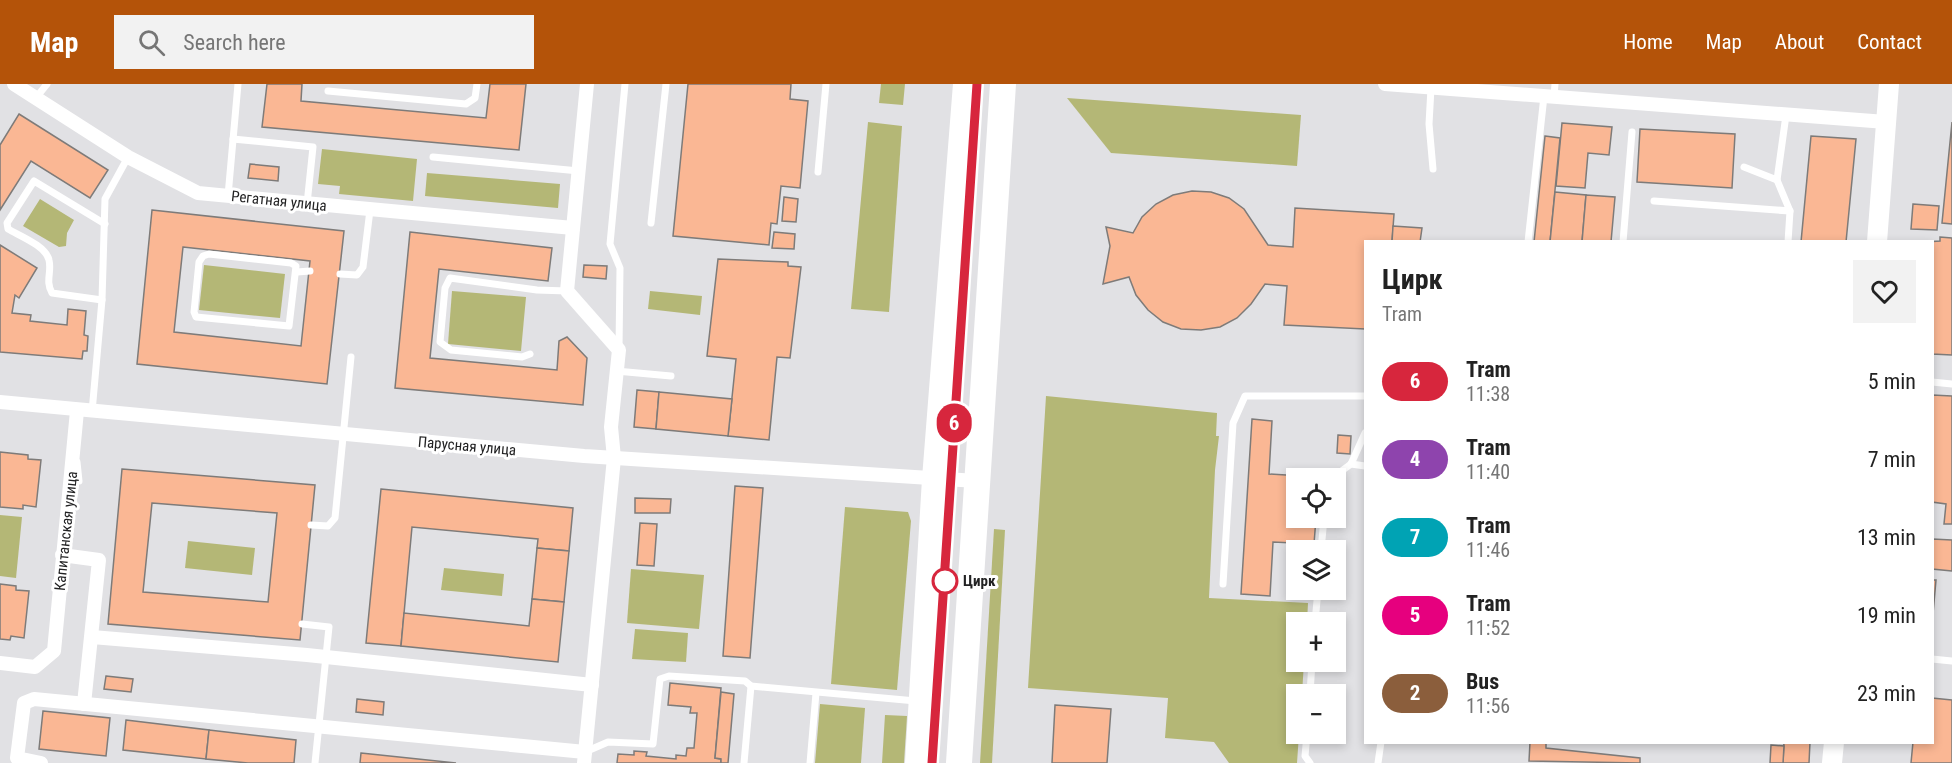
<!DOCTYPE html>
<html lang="en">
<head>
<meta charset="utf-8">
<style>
  :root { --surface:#fff; --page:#f2f2f2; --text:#222; --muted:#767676; --accent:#b45309 }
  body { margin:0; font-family:"Roboto Condensed",sans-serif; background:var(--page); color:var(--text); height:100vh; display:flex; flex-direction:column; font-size:22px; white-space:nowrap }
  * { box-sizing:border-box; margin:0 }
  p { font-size:20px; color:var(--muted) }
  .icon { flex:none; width:33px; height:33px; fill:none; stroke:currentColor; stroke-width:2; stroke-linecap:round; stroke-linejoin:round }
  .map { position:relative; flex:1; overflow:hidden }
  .panel { position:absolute; left:1364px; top:156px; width:570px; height:504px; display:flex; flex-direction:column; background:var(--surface); border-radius:0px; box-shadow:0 3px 9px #0003 }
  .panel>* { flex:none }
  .badge { padding:0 12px; border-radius:20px; font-size:21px; line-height:39px }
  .controls { position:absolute; left:1286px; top:384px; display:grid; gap:12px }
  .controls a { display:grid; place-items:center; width:60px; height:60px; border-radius:0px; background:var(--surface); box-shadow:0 3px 9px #0003; font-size:30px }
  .map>.badge { position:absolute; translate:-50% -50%; box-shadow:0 0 0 3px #fff }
  .round { display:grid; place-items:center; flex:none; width:63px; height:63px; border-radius:0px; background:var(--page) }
  .headline { display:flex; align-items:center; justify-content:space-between; height:102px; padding:0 18px }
  h1 { font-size:28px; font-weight:700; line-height:45px }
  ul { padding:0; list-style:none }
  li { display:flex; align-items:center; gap:18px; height:78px; padding:0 18px }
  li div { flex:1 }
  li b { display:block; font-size:22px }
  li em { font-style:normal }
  li .badge { min-width:66px; font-weight:700; text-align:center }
  header { display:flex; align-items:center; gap:36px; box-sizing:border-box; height:84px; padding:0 30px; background:var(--accent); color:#fff }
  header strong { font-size:28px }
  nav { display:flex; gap:33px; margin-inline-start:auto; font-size:21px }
  .search { width:420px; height:54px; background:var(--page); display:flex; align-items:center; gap:15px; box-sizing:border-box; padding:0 21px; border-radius:0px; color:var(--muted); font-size:22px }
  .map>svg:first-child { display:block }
  .green { fill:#b4b776 }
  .building { fill:#fab794; stroke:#7e7b79; stroke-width:1.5; fill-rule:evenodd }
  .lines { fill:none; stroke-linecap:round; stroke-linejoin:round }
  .lane { stroke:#fff; stroke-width:7 }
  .street { stroke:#fff; stroke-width:14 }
  .secondary { stroke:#fff; stroke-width:20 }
  .highway { stroke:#fff; stroke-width:26 }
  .tram { stroke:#848486; stroke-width:1.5 }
  .line-casing { stroke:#fff; stroke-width:14 }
  .line { stroke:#d7263d; stroke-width:9 }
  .stop-dot { fill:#fff; stroke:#d7263d; stroke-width:3 }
  .labels { text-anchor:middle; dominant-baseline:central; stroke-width:6; stroke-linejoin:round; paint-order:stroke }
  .street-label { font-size:15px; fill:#222223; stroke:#fff }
  .stop-label { font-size:15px; font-weight:bold; fill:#222223; stroke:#fff; text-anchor:start }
</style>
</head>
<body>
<header>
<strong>Map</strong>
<div class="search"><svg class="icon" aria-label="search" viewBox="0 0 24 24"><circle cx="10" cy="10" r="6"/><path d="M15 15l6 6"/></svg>Search here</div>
<nav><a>Home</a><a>Map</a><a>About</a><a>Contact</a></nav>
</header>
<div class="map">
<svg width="1952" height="679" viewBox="0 0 1952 679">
  <rect width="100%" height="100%" fill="#e1e1e4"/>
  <g class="green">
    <polygon points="881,0 905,0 903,21 879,19"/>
    <polygon points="1067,14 1301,31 1297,82 1111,69"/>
    <polygon points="868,38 902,42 889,228 851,225"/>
    <polygon points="322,65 417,75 413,117 339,110 340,102 318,100"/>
    <polygon points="427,89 560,100 558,124 425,112"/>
    <polygon points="40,115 74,136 67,149 66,162 59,163 23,142"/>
    <polygon points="204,181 285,190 280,234 199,226"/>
    <polygon points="452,207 526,213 521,267 448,260"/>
    <polygon points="650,207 702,212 700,231 648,225"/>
    <polygon points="1046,312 1217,329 1216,352 1219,352 1215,386 1209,514 1308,519 1307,538 1296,538 1296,578 1304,578 1302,610 1296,610 1296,650 1299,650 1297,679 1229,679 1214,658 1165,654 1168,614 1028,604"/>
    <polygon points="845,423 908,428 911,437 897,606 831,600"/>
    <polygon points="0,431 22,433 16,494 0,492"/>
    <polygon points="994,445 1005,446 992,679 980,679"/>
    <polygon points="188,457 255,464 252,491 185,484"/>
    <polygon points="444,484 504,490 502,512 441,506"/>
    <polygon points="631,485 704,491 699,545 627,539"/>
    <polygon points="635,545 688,549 686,578 632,575"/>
    <polygon points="820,620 865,624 861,679 815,679"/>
    <polygon points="885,631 907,632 904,679 882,679"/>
  </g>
  <g class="building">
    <polygon points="267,0 302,0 301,17 486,34 490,0 526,0 519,66 262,43"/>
    <polygon points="688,0 791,0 790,15 808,17 800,104 781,102 777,140 771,139 769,161 673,152"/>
    <polygon points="19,30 108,86 90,114 31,77 0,126 0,61"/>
    <polygon points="1952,38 1952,140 1942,139"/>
    <polygon points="1562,39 1612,43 1609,71 1588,69 1585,104 1556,102"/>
    <polygon points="1640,45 1735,50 1732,104 1637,98"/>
    <polygon points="1545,52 1560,54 1550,158 1534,158"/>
    <polygon points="1811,52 1856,55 1846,158 1801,158"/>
    <polygon points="250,80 279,83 278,97 248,94"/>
    <polygon points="1192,107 1211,108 1229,114 1244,125 1268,161 1293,163 1295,124 1394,130 1392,158 1365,158 1365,245 1284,241 1287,202 1265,200 1251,220 1237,234 1220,243 1201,246 1181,245 1163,238 1148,226 1136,211 1129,193 1103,200 1110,162 1106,143 1133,149 1142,133 1156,120 1173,111"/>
    <polygon points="1555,108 1586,111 1582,158 1550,158"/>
    <polygon points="1586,111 1615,113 1611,158 1582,158"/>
    <polygon points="784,113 798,115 796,138 782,137"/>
    <polygon points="1913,120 1939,122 1937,146 1911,145"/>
    <path d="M152,126l192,21 -17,153 -190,-20zM183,163l127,14 -9,85 -127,-14z"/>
    <polygon points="1393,142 1422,144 1420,158 1392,158"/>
    <polygon points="410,148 552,164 548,197 439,185 430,274 557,286 559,257 567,253 587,274 583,321 395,304"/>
    <polygon points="774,148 795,150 794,165 772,164"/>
    <polygon points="1940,153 1952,154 1952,271 1932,270 1932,158 1925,158 1940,157"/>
    <polygon points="0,161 37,184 19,214 15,211 12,229 31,231 30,237 67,241 68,225 86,227 84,251 88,252 87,267 83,267 82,275 0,268"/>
    <polygon points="718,175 788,178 788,182 801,183 790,274 777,273 769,356 728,352 736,275 707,272"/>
    <polygon points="584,181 607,182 606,195 583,193"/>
    <polygon points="637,306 659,308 656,345 634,343"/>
    <polygon points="659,308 732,315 728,352 656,345"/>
    <polygon points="1932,311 1952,312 1952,440 1944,440 1946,420 1932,418"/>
    <polygon points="1252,335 1272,337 1269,390 1318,393 1296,394 1296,434 1316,434 1314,460 1273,458 1270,512 1241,510"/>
    <polygon points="1338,351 1351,352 1350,370 1337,369"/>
    <polygon points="0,368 28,371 28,375 41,376 36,423 23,421 23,425 0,423"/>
    <path d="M122,385l193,16 -15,155 -192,-16zM152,419l125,10 -9,89 -125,-10z"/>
    <polygon points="735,402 763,404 750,574 723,572"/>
    <polygon points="381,405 573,424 569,467 537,464 538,455 412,443 401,562 366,559"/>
    <polygon points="635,414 671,415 670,429 635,429"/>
    <polygon points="640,439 657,440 654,482 637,481"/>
    <polygon points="1932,455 1952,456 1952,487 1932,485"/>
    <polygon points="537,464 569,467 564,518 532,515"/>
    <polygon points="1932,496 1936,496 1932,541"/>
    <polygon points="0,500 16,502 16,506 29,507 24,554 11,552 10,556 0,555"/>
    <polygon points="532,515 564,518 558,578 401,562 404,529 529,542"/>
    <polygon points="106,592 133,595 131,608 104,605"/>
    <polygon points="670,599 721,604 715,674 721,675 721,679 617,679 618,670 634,671 634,667 647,668 646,672 676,675 676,671 686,672 687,664 694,664 697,629 690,629 691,623 668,621"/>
    <polygon points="721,608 734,610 728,679 721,679 721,675 715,674"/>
    <polygon points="1932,614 1952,616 1952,679 1911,679 1913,658 1932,658"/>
    <polygon points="357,615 384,618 383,631 356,628"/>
    <polygon points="1055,621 1111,625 1107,679 1052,679"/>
    <polygon points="43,627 110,634 106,672 39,665"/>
    <polygon points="126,636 209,646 206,675 123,666"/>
    <polygon points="209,646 296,656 294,679 248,679 206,675"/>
    <polygon points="1530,658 1546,658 1546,664 1640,674 1640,679 1529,677"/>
    <polygon points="1784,658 1810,658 1809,679 1783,679"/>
    <polygon points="1771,661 1784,662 1783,679 1770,679"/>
    <polygon points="361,669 456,679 360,679"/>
  </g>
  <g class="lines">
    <g class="lane">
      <polyline points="1431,4 1429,40 1433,85"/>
      <polyline points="328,7 466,20 475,14 477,0"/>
      <polyline points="1554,12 1555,0"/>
      <polyline points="35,15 47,0"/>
      <polyline points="1786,31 1777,96 1790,127 1788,158"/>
      <polyline points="233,55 313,63 307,120"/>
      <polyline points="433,73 579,87"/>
      <polyline points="1744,83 1777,96"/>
      <polyline points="818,88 826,0"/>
      <polyline points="228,112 238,0"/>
      <polyline points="1654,117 1790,127"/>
      <polyline points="651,139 666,0"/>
      <polyline points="1528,158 1544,12"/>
      <polyline points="1623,158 1632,48"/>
      <polygon points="209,170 291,179 296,182 289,242 196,233 194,228 199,178 203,172"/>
      <polyline points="297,188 310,187"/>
      <polyline points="340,190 357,191 363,183 370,126"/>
      <path d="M102,216l-50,-7c-7,-12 0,-21 -3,-33 -3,-14 -29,-24 -41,-31l-1,-6 27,-42 71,43"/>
      <polyline points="619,264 620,184 610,160 625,0"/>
      <polyline points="530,270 522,273 451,266 440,258 445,204 450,194 537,206 567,207"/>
      <polyline points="616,287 671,292"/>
      <polyline points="1932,298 1952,300"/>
      <polyline points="92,328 102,216 105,115 128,73"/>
      <polyline points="77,378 79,397"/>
      <polyline points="1351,380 1365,382"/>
      <polyline points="1332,394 1351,380 1365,349"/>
      <polyline points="311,441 328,442 335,434 351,273"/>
      <polyline points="1321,466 1324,434"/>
      <polyline points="1223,500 1233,339 1245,312 1365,312"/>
      <polyline points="1315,538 1318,506"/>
      <polyline points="302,540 329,543 315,679"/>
      <polyline points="1932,575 1952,577"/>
      <polyline points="1310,610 1312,578"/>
      <polyline points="1307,650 1305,672 1310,679"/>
      <polyline points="585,668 608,658 653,660 660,595 669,592 745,597 751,602 916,617"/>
      <polyline points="744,679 751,602"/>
      <polyline points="810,679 816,609"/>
      <polyline points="1378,679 1381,658"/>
    </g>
    <g class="street">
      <polyline points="14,0 128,73 198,109 573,144"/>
      <polyline points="1385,0 1886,38"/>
      <polyline points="0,318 584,372 977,397"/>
      <polyline points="62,471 99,476 84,620"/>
      <polyline points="92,553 307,571 592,601"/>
      <polyline points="0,579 35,583 54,567 77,327"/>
      <polyline points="41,679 17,674 24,619 34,615 585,668"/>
      <polyline points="584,679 614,374 611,343 619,266 567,207 587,0"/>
    </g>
    <g class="secondary">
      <polyline points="1877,158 1889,0"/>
      <polyline points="1832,679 1834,658"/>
    </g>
    <g class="highway">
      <polyline points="918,679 935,395 966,0"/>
      <polyline points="959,679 1003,0"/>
    </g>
    <polyline class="tram" points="932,679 977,0"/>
  </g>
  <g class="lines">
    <defs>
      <polyline id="line" points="932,679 977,0"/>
    </defs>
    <use href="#line" class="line-casing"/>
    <use href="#line" class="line"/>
  </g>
  <circle class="stop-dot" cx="945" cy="497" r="12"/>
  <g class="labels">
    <g class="street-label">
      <text transform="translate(279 117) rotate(6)">Регатная улица</text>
      <text transform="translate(467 362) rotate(5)">Парусная улица</text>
      <text transform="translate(66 447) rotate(-84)">Капитанская улица</text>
    </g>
    <g class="stop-label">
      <text x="963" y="497">Цирк</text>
    </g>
  </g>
</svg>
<div class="controls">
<a><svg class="icon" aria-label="locate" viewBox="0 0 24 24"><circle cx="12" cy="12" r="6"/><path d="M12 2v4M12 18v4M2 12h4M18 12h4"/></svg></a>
<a><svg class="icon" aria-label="layers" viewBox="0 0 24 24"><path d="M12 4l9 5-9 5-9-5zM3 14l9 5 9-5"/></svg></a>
<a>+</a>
<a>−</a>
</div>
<b class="badge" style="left:954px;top:339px;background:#d7263d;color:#fff">6</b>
<section class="panel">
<div class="headline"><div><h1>Цирк</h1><p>Tram</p></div><a class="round"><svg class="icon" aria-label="heart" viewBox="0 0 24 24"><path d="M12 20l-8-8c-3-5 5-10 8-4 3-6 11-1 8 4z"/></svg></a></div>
<ul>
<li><span class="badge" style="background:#d7263d;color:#fff">6</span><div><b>Tram</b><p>11:38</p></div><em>5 min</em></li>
<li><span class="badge" style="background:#8e44ad;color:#fff">4</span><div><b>Tram</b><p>11:40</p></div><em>7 min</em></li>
<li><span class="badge" style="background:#00a3b4;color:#fff">7</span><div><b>Tram</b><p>11:46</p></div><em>13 min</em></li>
<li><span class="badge" style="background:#e6007e;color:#fff">5</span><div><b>Tram</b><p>11:52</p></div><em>19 min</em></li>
<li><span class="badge" style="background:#8b5e3c;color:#fff">2</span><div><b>Bus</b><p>11:56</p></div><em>23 min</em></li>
</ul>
</section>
</div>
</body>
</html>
